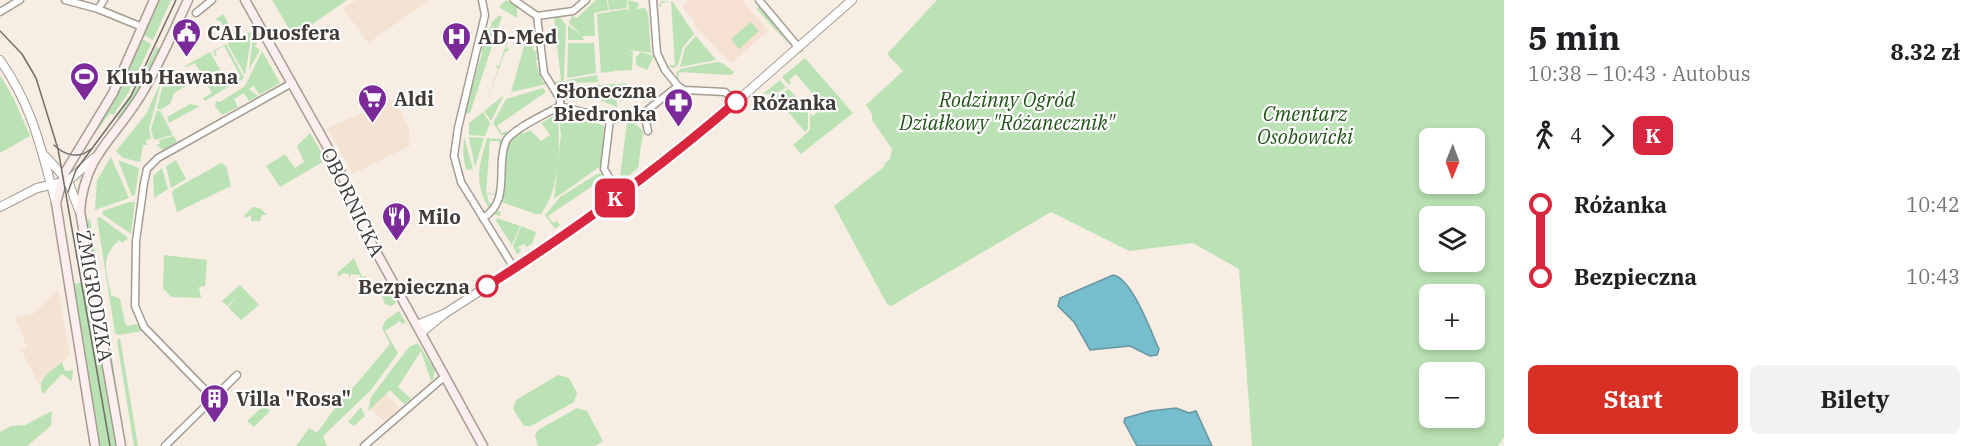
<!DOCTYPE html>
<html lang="pl">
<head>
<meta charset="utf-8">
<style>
  :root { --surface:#fff; --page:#f2f2f2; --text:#202124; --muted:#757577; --accent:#d93025 }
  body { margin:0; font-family:"IBM Plex Serif",serif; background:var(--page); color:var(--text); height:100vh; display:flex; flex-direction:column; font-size:22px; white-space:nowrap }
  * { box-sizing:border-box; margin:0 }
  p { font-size:20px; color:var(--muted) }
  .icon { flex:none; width:33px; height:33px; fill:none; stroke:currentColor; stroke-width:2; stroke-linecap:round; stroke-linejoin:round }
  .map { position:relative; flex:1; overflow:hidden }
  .details { display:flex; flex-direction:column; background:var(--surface); width:480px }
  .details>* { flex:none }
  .badge { padding:0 12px; border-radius:9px; font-size:21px; line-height:39px }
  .needle { width:39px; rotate:181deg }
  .controls { position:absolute; left:1419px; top:128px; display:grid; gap:12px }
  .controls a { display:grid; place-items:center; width:66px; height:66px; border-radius:9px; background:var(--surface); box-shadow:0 3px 9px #0003; font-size:30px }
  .map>.badge { position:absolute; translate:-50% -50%; box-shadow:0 0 0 3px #fff }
  .legs { display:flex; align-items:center; gap:9px; height:66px; padding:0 24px; font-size:20px }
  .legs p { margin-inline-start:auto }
  .headline { display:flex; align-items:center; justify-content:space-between; height:102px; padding:0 24px }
  h1 { font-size:33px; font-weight:700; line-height:45px }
  .cta { display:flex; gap:12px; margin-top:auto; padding:12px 24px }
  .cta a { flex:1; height:69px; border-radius:9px; background:var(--accent); color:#fff; font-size:24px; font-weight:700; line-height:69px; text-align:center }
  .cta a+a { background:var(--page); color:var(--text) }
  ul { padding:0 24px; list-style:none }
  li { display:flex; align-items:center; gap:21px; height:72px; font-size:22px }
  li i { display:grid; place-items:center; width:9px; height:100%; margin:0 8px; background:currentColor }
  li i::after { content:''; width:15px; height:15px; margin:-8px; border:4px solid; border-radius:50%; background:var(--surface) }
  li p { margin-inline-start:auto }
  li:first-child i { background:linear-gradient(#0000 50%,currentColor 0) }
  li:last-child i { background:linear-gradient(currentColor 50%,#0000 0) }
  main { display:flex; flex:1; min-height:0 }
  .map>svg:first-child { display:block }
  .built { fill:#f4e3d3 }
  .education { fill:#f5e0d2 }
  .green { fill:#bbe2b4; fill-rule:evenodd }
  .water { fill:#76bdcd; stroke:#6696a0; stroke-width:1.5 }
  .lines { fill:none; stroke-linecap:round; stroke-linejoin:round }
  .minor-casing { stroke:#a59c92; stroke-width:9 }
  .tertiary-casing { stroke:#a59c92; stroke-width:10 }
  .secondary-casing { stroke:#a59c92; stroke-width:11 }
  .minor { stroke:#fff; stroke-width:6 }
  .tertiary { stroke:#fff; stroke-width:8 }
  .secondary { stroke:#fcefed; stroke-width:8 }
  .tram { stroke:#746e68; stroke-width:1.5 }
  .line-1-casing { stroke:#fff; stroke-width:14 }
  .line-1 { stroke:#d7263d; stroke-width:9 }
  .stop-1-dot { fill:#fff; stroke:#d7263d; stroke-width:3 }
  .labels { text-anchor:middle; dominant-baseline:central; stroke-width:4.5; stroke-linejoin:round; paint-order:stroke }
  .poi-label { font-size:20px; font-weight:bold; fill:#403b37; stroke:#fff; text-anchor:start }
  .park-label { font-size:20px; font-style:italic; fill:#205216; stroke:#fff }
  .stop-label { font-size:20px; font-weight:bold; fill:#403b37; stroke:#fff; text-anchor:start }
  .street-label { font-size:20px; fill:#403b37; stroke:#fff }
</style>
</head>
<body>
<main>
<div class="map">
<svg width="1504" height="446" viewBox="0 0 1504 446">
  <rect width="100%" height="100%" fill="#f7ede3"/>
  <g class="built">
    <polygon points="356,0 430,0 368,43 343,8"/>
    <polygon points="395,99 409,129 410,146 353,174 327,128"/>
    <polygon points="58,289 70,355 41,380 40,386 21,350 27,347 15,318 35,313"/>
    <polygon points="385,393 400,408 385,423 370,408"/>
  </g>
  <polygon class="education" points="689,0 742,0 768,31 731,63 693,24 695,22 682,6"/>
  <g class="green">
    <polygon points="157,0 171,0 153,40 141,34"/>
    <polygon points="272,0 347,0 294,37"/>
    <polygon points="506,0 517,4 517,18 499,7"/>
    <polygon points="596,0 607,0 608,10 594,13 595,36 582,36 584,40 568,40 568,25 582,36 569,23 572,16 577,18"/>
    <polygon points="608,0 627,0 627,8 609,10"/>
    <polygon points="628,0 639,3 637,9 645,8 648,14 651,53 629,50 633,52 632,70 616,71 615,68 615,71 601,73 597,14 627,9 629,12"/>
    <path d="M937,0h567v437l-6,9h-246l-13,-177 -46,-26 -64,8 -78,-39 -160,94 -4,-2 -53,-98 51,-40 -1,-2 6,-5 2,-10 -20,-29v-6l-6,-9 37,-34 -16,-17zM1430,138h44v45h-44zM1430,216h44v45h-44zM1430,294h44v45h-44zM1430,372h44v45h-44z"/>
    <polygon points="661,1 673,2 694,34 683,47 678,65 674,68 666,66 675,65 671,2 661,3 661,7 659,7"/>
    <polygon points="759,4 788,44 757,9"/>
    <polygon points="223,14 235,35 230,39 224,37 228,34 220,21 215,20"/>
    <polygon points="558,15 566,25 564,80 562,83 552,84 549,78 552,82 561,81 554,16"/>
    <polygon points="498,16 502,16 470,113 464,114 482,53 481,40 486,41 492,22"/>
    <polygon points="751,22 759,31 739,49 731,39"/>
    <polygon points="513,23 506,48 510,50 505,52 486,104 498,69 495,65 499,66"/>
    <polygon points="251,32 252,34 245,75 227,43"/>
    <polygon points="253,36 257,44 254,46 260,50 249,70"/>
    <polygon points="696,36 716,60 680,67 685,48"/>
    <polygon points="140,38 151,44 127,95 113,115 110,113 94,135 122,84"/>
    <polygon points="537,42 533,48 535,52 538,50 535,58 539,56 536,61 538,70 542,68 542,71 539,74 543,73 540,78 544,77 541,80 547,84 511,92 525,43"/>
    <polygon points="568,43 594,43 596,73 567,78"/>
    <polygon points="226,44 244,78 233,86 228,79 230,77 232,81 241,77 224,46 215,51 217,55 215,56 213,51"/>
    <polygon points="156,47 163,50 120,120 117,118 140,81"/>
    <polygon points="262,51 280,83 259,95 254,86 249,89 258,96 249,101 244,93 234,99 238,107 222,115 215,106 216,101 220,102 245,86"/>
    <polygon points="210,52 229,86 205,101 200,94 203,98 212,93 195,63 186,67 187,71 185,66"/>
    <polygon points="641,52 654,56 647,70 636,65 636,57"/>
    <polygon points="805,58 853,113 801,154 793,145 810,130 810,113 813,116 823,106 796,74 789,80 791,83 789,85 782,77"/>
    <polygon points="717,62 722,63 734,72 731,75 679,72 678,81 676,73 680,69"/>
    <polygon points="166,72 184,74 191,83 174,93 170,104 160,110 157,108"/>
    <polygon points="0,75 13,97 30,136 0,153"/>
    <polygon points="597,75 598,82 568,83 567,80"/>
    <polygon points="162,79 149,129 151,139 146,140 147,145 143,145 140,162 123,158 116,151 146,114"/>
    <polygon points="780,80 786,88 776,93 763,94"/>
    <polygon points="626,83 630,90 620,102 617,84"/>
    <polygon points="616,84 617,107 568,88 564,97 568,99 567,101 562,97 568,86"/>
    <polygon points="543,88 546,92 497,126 502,133 506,131 508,135 501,135 493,123 506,99"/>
    <polygon points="789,89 808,110 808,129 805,132 777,99 770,105 766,101"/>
    <polygon points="504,95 491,121 484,111"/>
    <polygon points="190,104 200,106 169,123 167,117"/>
    <polygon points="157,110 161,112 173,135 154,140 151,129"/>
    <polygon points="567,111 604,126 602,165 554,199 561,135 558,112"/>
    <polygon points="483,112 490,123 485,136 469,135 469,123"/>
    <path d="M557,114c4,30 3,75 -16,100h-5l-35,-12 -4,9 4,1 -1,4 -6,-2 10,-27 3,-42 13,-15 3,4 7,-4 11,11 9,-6 -9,-12z"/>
    <path d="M615,120c10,0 23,2 28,12l-5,36 -14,11 -4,-2 7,-54 -9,-2 -3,4z"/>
    <polygon points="310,133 326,160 280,187 266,166 285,154 295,168 304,162 297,146"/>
    <polygon points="174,136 177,142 163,150 156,145 160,144 159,140"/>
    <polygon points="464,137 473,169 466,170 463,153"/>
    <polygon points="468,137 484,138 475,167 469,138"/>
    <path d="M487,138l14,1 2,7 -4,-1v-4h-9l-4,52 9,1 1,-4h3l-1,5 -11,-1 2,9 5,1 -4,6c-16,-27 -12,-41 -3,-72z"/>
    <polygon points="111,157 129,198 95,210 97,180"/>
    <polygon points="118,160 139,168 135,195 132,196"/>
    <polygon points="176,160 186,179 171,188 166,166"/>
    <polygon points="221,163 226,166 231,186 177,212 172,194 173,190"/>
    <polygon points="162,168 168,189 154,198 153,176"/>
    <polygon points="605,173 606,177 548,216 553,223 557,221 560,225 555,229 545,215 560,197 597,174"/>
    <polygon points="129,202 135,202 131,234 102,214 103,211"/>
    <polygon points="253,207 260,208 267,215 262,215 260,221 251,221 251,215 246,218 244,215"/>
    <path d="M100,217l28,21 -6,5 -3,-3c-20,19 -12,31 -8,55l9,4 5,24 2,3 11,-2 4,7 -24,4 -3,-2 -18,-115z"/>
    <polygon points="497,218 520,226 512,245 496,221"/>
    <polygon points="87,219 90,220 126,446 124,446"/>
    <polygon points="521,226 536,232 532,244 527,247 524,244 518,247 521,251 517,254 513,246"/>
    <polygon points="164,255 207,260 205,286 199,287 201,298 171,297 163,288"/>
    <polygon points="354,258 362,277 366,276 365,279 360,280 360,275 351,274 349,278 349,274 343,273 339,277 337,273"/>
    <polygon points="85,282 91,324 104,369 117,446 99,446 73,284"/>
    <polygon points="383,282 396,303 391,306 385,304 382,297 386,295 380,283"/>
    <polygon points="240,285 259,305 241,320 228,307 237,297 227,306 222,301"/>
    <polygon points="399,311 412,333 406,322 402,324 400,321 385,331 398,353 371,390 323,436 327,446 296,446 309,428 317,433 340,401 337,398 349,387 352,389 390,344 382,328 386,320"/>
    <polygon points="120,338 138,446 134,446 117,341"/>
    <polygon points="418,343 435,370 433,379 431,381 421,351 398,387 411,399 404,404 390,390 368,411 371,397 409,347"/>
    <path d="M62,362l3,9 8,-1 -1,11 -10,-7 -19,20c-8,-15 9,-23 19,-32z"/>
    <polygon points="558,375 569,378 577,393 574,402 531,426 524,426 513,409 516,400"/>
    <polygon points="264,405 270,411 254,427 247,421"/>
    <polygon points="361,407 365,416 354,426 348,422"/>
    <polygon points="577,408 587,411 603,441 595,446 538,446 535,436 538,430"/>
    <polygon points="52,411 51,426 27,446 0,446 0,432 11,426 25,425"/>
  </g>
  <g class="water">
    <path d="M1113,275c19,3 38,57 46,74l-2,6 -7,1 -20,-10 -40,4 -16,-28 -16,-16 2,-8z"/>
    <polygon points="1176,408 1189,413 1196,411 1212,446 1137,446 1124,422 1125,418 1150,411"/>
  </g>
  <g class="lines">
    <defs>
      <g id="minor">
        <polyline points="65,0 98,9 142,27"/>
        <polyline points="482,0 485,15 458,128 454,156 461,182 514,268"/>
        <polyline points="514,0 537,16 573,11 586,0"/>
        <polyline points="759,0 799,48"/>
        <polyline points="98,9 104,0"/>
        <polyline points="0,12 20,0"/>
        <polyline points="196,13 212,0"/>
        <polyline points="678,86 684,90 725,92 736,102"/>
        <polyline points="560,106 610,119"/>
        <polyline points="644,113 648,131"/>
        <polyline points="620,195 604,169 610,119 641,115 678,86 665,70 657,53 653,0"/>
        <path d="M483,218c29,-18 12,-51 23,-77 6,-12 42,-28 54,-35v-7l-16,-26 -7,-57"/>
        <polyline points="213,398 144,327 135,306 136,241 144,183 147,169 158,158 292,83"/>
        <polyline points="165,446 237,375"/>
        <polyline points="364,446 444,377"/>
      </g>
      <g id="tertiary">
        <path d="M0,60c33,47 41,89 56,143"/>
        <polyline points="45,156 68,181 79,210"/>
        <polyline points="0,207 37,188 68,181 94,158"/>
        <polyline points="417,325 444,314 494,282 618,196 702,132 852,0"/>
        <polyline points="421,333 443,315"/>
      </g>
      <g id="secondary">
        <polyline points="245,0 337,164 373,246 483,446"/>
        <polyline points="95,446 56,203 64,174 113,93 154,0"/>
        <path d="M121,446l-41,-235c5,-57 33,-70 61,-116 18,-30 32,-63 47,-95"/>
      </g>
    </defs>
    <use href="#minor" class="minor-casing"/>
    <use href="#tertiary" class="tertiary-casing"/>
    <use href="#secondary" class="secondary-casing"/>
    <use href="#minor" class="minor"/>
    <use href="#tertiary" class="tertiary"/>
    <use href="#secondary" class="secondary"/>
    <g class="tram">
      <polyline points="0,31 22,54 36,78 58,149 110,446"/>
      <path d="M54,145c11,11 25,14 37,4"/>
      <polyline points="68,192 76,170 131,96 176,0"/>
    </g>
  </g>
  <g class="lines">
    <defs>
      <path id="line-1" d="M487,286c87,-55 171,-117 249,-184"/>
    </defs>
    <use href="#line-1" class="line-1-casing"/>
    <use href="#line-1" class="line-1"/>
  </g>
  <defs>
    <symbol id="civic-pin" viewBox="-11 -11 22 30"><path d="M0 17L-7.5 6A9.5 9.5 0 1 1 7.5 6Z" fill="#7c2999" stroke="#fff"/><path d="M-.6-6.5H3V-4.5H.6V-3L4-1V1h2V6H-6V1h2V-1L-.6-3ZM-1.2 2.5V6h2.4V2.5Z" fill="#fff"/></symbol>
    <symbol id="hospital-pin" viewBox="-11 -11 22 30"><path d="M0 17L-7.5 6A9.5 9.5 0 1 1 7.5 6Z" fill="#7c2999" stroke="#fff"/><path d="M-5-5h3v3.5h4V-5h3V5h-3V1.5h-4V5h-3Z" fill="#fff"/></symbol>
    <symbol id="stadium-pin" viewBox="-11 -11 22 30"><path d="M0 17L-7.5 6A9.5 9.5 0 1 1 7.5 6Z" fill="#7c2999" stroke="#fff"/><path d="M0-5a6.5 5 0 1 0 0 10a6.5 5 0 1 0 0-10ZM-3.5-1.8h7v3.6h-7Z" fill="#fff"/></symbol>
    <symbol id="supermarket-pin" viewBox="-11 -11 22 30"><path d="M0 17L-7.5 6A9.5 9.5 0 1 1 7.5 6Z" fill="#7c2999" stroke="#fff"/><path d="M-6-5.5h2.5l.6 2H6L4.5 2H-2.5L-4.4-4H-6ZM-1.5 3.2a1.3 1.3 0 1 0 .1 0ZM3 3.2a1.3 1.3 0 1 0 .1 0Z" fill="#fff"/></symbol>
    <symbol id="pharmacy-pin" viewBox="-11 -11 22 30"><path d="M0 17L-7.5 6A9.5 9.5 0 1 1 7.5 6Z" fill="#7c2999" stroke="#fff"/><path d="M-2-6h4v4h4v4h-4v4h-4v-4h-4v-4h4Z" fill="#fff"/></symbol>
    <symbol id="restaurant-pin" viewBox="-11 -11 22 30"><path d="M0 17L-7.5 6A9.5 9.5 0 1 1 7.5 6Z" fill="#7c2999" stroke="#fff"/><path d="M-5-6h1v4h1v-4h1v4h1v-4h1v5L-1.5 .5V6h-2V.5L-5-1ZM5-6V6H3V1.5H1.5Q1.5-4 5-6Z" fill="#fff"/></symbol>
    <symbol id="building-pin" viewBox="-11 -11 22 30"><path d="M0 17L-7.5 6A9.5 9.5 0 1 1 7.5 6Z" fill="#7c2999" stroke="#fff"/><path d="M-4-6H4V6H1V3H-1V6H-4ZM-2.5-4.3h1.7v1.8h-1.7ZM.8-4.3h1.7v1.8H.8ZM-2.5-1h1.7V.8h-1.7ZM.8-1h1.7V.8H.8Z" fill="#fff"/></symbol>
  </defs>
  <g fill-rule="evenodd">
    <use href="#civic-pin" x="170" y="16" width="33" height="45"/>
    <use href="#hospital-pin" x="440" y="20" width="33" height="45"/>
    <use href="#stadium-pin" x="68" y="60" width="33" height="45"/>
    <use href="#supermarket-pin" x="356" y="82" width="33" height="45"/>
    <use href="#pharmacy-pin" x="662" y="86" width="33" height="45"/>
    <use href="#restaurant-pin" x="380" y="200" width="33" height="45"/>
    <use href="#building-pin" x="198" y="382" width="33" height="45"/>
  </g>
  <g class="stop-1-dot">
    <circle cx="736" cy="102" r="10"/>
    <circle cx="487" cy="286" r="10"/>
  </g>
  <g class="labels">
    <g class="poi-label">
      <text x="207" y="32">CAL Duosfera</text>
      <text x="478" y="36">AD-Med</text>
      <text x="106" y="76">Klub Hawana</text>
      <text x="657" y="90" text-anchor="end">Słoneczna<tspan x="657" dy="23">Biedronka</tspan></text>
      <text x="394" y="98">Aldi</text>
      <text x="418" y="216">Milo</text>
      <text x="236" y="398">Villa "Rosa"</text>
    </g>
    <g class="park-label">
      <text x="1007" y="99">Rodzinny Ogród<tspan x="1007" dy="23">Działkowy "Różanecznik"</tspan></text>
      <text x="1305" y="113">Cmentarz<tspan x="1305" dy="23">Osobowicki</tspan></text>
    </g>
    <g class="stop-label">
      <text x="752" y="102">Różanka</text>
      <text x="470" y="286" text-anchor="end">Bezpieczna</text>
    </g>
    <g class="street-label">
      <text transform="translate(353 202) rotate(64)">OBORNICKA</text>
      <text transform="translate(95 296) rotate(80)">ŻMIGRODZKA</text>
    </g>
  </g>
</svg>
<div class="controls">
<a><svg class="needle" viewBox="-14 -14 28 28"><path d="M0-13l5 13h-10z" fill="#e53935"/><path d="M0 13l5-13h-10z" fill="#757577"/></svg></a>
<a><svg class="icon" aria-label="layers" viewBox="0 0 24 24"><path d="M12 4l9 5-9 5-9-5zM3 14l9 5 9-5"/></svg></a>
<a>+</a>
<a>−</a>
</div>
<b class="badge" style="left:615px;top:198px;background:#d7263d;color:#fff">K</b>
</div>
<section class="details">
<div class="headline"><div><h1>5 min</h1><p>10:38 – 10:43 · Autobus</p></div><b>8.32 zł</b></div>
<div class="legs"><svg class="icon" aria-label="walk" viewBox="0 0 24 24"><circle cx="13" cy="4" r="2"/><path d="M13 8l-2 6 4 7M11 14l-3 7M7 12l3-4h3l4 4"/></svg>4<svg class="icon" aria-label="forward" viewBox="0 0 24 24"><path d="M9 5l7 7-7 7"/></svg><b class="badge" style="background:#d7263d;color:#fff">K</b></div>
<ul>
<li><i style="color:#d7263d"></i><b>Różanka</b><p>10:42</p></li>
<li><i style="color:#d7263d"></i><b>Bezpieczna</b><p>10:43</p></li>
</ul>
<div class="cta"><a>Start</a><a>Bilety</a></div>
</section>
</main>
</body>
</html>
